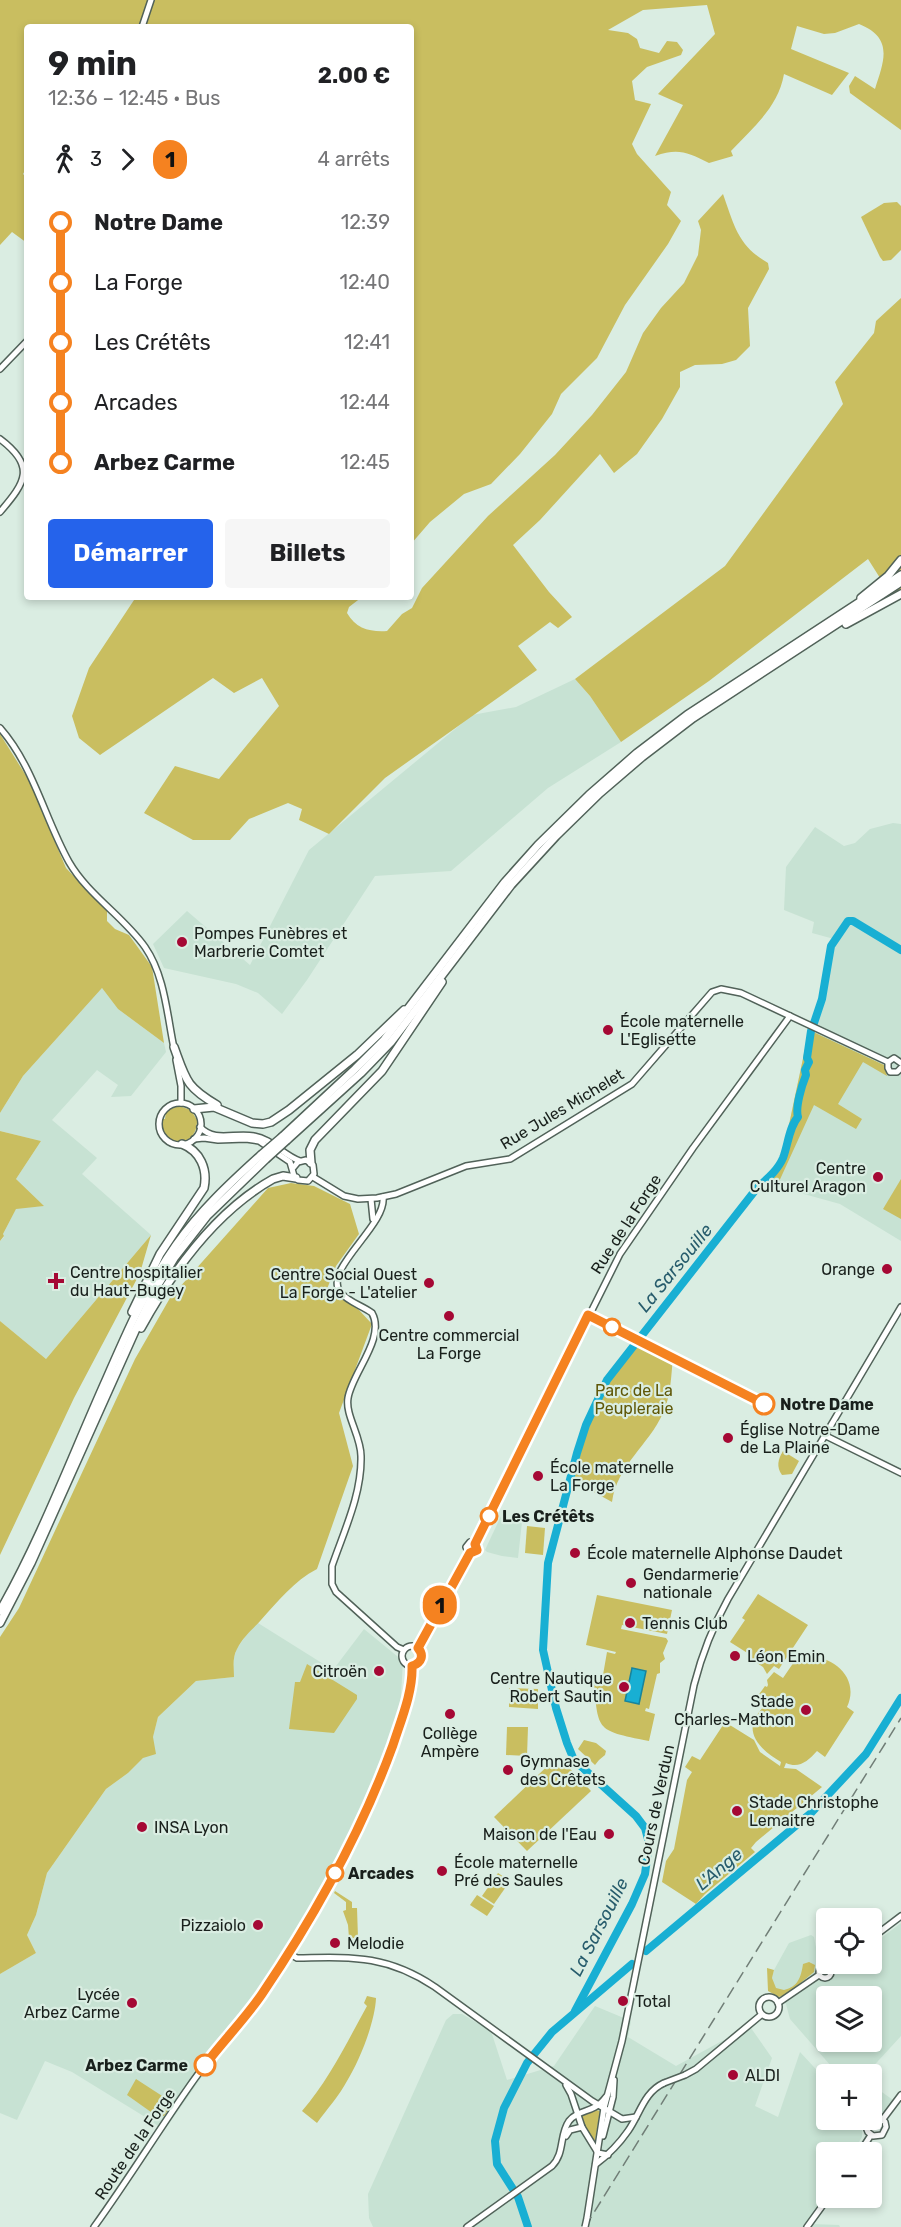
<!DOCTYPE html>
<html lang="fr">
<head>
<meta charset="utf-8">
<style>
  :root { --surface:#fff; --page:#f6f6f6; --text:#202124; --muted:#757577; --accent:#2563eb }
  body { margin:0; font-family:Rubik,sans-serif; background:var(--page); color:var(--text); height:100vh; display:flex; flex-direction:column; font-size:22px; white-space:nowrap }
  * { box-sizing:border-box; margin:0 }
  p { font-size:20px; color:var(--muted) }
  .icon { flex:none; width:33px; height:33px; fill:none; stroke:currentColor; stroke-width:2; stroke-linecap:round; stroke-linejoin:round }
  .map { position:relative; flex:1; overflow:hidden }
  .side { position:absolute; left:24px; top:24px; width:390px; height:576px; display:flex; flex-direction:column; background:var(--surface); border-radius:6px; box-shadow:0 3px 9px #0003 }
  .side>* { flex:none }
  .badge { padding:0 12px; border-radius:20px; font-size:21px; line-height:39px }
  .tools { position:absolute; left:816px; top:1908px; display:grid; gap:12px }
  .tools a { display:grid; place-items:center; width:66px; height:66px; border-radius:6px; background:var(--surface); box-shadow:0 3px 9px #0003; font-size:30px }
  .map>.badge { position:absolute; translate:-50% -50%; box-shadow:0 0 0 3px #fff }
  .legs { display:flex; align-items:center; gap:9px; height:66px; padding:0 24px; font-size:20px }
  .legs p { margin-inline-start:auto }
  .summary { display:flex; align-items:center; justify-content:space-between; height:102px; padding:0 24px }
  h1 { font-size:33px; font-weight:700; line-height:45px }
  .button { display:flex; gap:12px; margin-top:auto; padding:12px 24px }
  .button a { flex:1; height:69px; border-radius:6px; background:var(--accent); color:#fff; font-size:24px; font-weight:700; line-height:69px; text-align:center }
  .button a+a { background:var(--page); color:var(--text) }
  ul { padding:0 24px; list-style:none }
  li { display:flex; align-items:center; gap:21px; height:60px; font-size:22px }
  li i { display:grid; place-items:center; width:9px; height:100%; margin:0 8px; background:currentColor }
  li i::after { content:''; width:15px; height:15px; margin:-8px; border:4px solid; border-radius:50%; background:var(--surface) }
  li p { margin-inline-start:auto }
  li:first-child i { background:linear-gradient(#0000 50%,currentColor 0) }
  li:last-child i { background:linear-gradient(currentColor 50%,#0000 0) }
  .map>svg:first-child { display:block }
  .built { fill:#c7e2d3; fill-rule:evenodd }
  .green { fill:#c9be60 }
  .water { fill:#18afd3; stroke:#18849c; stroke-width:1.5 }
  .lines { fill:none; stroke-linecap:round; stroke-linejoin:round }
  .river { stroke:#18afd3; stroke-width:8 }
  .secondary-casing { stroke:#516259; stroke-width:8 }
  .primary-casing { stroke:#516259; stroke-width:8 }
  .highway-casing { stroke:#516259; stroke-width:10 }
  .secondary { stroke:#fff; stroke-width:5 }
  .primary { stroke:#fff; stroke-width:5 }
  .highway { stroke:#fff; stroke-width:7 }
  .rail { stroke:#717e77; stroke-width:1.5; stroke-dasharray:12 6; stroke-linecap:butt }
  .secondary-bridge-casing { stroke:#516259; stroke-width:8; stroke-linecap:butt }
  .primary-bridge-casing { stroke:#516259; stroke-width:8; stroke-linecap:butt }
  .highway-bridge-casing { stroke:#516259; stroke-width:10; stroke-linecap:butt }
  .secondary-bridge { stroke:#fff; stroke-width:5 }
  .primary-bridge { stroke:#fff; stroke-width:5 }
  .highway-bridge { stroke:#fff; stroke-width:7 }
  .line-1-casing { stroke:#fff; stroke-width:14 }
  .line-1 { stroke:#f58220; stroke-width:9 }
  .poi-dot { fill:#a50834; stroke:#daede2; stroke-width:2 }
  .stop-1-dot { fill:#fff; stroke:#f58220; stroke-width:3 }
  .labels { text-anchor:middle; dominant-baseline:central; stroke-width:4.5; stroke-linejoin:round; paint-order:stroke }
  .poi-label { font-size:16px; fill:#19201c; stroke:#daede2; text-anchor:start }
  .street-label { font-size:16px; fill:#19201c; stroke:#daede2 }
  .park-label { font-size:16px; fill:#5f5707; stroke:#daede2 }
  .stop-label { font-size:16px; font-weight:bold; fill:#19201c; stroke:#daede2; text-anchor:start }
  .water-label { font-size:18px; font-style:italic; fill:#275c6c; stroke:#daede2 }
</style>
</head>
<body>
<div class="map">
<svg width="901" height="2227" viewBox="0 0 901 2227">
  <rect width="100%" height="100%" fill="#daede2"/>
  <g class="built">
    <polygon points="575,679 590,696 621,742 548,788 451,871 375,876 307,980 282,1014 258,993 236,984 164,968 153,944 187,911 250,965 309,850 472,715 516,707"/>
    <polygon points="893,823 901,824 901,1241 840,1204 764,1183 775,1171 783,1153 809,1030 821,1003 827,961 834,939 812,933 814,922 784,910 786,867 815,827 844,846 855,843 870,829"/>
    <polygon points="102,988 118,1009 164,1043 166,1052 131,1096 111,1097 118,1085 97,1070 52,1120 97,1158 82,1174 151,1235 46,1359 0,1321 0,1241 4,1237 3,1234 16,1208 43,1206 16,1179 41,1141 0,1131 0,1113 23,1076"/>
    <polygon points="501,1516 522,1522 518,1558 502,1556 487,1552 485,1550"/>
    <polygon points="258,1623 333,1670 364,1629 403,1661 399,1729 401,1738 399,1747 286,1956 164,2131 150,2120 72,2072 45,2061 17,2120 0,2113 0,1974 36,1953 27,1935 36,1915 47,1873 106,1789 128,1773 143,1758 153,1737 158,1717 196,1681 233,1677 234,1657 237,1648 254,1625"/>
    <path d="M901,1923v113l-34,37 -29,1 -48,-55 -4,-15 -12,-15 -2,-11 2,-8 15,-27 22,-8 3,2 4,21 8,4 11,11 11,-9h24v-19zM826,1996h46v46h-46z"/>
    <polygon points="595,2006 631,2021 628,2037 676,2066 720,2042 751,2028 772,2058 755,2106 778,2117 800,2052 826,2080 826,2120 862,2120 862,2137 853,2152 826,2152 826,2198 811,2224 839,2225 840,2227 373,2227 369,2218 368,2194 446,2020 453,2014 462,2014 491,2031 507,2080 554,2066"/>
    <polygon points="872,2085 893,2100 885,2112 872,2112"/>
  </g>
  <g class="green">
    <path d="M0,0h901v130l-51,-37 -1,-7 6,-10 20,13c9,-28 19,-51 -16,-65l-24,9 -11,1 -27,-8 -6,23 58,24 -17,22 -48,-21c-6,34 -31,53 -53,77l2,5 -24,7c-22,-11 -31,-15 -54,-7l28,-51 -25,-11 57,-60 -8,-29 -64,5 -35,20 20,3 9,6 3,9 19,5 8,-12 10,1 6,8 -2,5 -34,12 -15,14 3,19 16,4 -19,40 5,10 34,38 -4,13 14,16 -13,23 -43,61 -28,53 -36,36 -9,20 -32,40 -29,30 -27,10 -34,28 -19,22v-517h-384v140l-4,7 4,4v65l-15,-11 -12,13z"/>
    <path d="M723,194c11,31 15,52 45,69l1,6 -21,39 2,38 -14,14 -14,4 -27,1 -15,7v15l-18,32 -25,35 -23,19 -14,-19 -60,66 -27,25 36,47 23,25 -14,11 -8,-6 -32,24 19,24 -152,108 -56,56 -30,-14 3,-11 -14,-6 -39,16 -19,21h-37l-49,-27 31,-47 44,13 60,-73 -17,-28 -28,15 -21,-15 -113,77 -21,-17 -7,-22 17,-48 47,-71h226l-13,10 -2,6c9,16 23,19 40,18l15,-17 10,-6 10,-20 66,-72 67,-61 37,-40 34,-43 17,-39 18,-25 23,-25 14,-28 3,-25 -3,-9z"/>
    <polygon points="897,202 901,206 901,250 891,260 883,261 880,257 861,217 884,203"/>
    <polygon points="901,298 901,600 887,589 868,559 709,681 621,742 590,696 575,679 725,566 843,404 835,382 874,333 876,321"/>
    <polygon points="0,734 30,782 66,868 107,911 107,921 115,929 129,935 152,967 164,1043 118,1009 102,988 23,1076 0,1113"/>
    <polygon points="809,1030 884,1065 887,1076 863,1062 838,1104 862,1119 856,1129 814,1105 777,1186 764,1183 775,1171 783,1153"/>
    <path d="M179,1106l12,4 6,10c1,30 -38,28 -35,-1h3l1,-8z"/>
    <polygon points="0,1131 41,1141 16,1179 44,1206 16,1209 3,1234 4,1236 0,1241"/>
    <polygon points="901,1179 901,1219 883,1209"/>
    <path d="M291,1183l23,3 36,18 9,30 -23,32 -9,23 32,21 13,14 -33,89 14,53 -36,103c-23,12 -39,32 -56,51 -8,9 -18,17 -24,29 -5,9 -3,19 -3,28l-38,4 -38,36 -5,20 3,17 -13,4 -15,15 -22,16 -59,84 -11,42 -9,20 9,18 -36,21v-337l19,-29 116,-249 35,-61 98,-110z"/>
    <polygon points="151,1235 140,1273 74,1398 0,1555 0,1321 46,1359"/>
    <path d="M641,1342l32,16c-2,18 -2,38 -10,55 -14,32 -46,52 -51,89l-42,-23c8,-30 21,-76 39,-102 9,-13 21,-24 32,-35z"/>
    <path d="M783,1451l16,10 -7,13 -10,1c-6,-8 -4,-16 1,-24z"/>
    <polygon points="527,1526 545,1528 543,1555 525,1553"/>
    <polygon points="758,1594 808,1625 779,1669 774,1666 767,1674 763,1667 748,1657 749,1654 730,1642 745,1620 742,1618"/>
    <path d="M597,1595l75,15 -5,24 -45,-9 -1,4 45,9 2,3 -5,12 2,6 -5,4v10l-3,1 -8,35 -3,-1 -1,3 10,3 -6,27c-56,-11 -50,-10 -56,-66h10l4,-23 8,2 1,-2 -30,-7z"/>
    <path d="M807,1656c28,0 53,23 40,51l7,5 -29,45 -8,-6c-9,10 -18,18 -31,12l-2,5 12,1 26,18 -66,55 -5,6 4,4 -50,42 -9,10 -34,-22 4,-21 8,-12 13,-69 5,-8 -7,-5 7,-11 8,4 25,-38 29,18 6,12 20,14 1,-4c-14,-8 -34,-23 -27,-42 3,-6 8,-11 12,-17l-9,-6 8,-11 2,1 1,-2 -1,-5 7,-8 9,6 13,-19z"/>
    <polygon points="307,1664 357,1695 357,1699 334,1733 289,1729 295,1682 300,1682"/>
    <polygon points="509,1688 538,1689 538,1709 509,1707"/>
    <polygon points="507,1727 528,1727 527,1756 506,1755"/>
    <polygon points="584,1740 596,1743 606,1751 605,1755 599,1760 595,1765 578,1749"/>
    <polygon points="558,1756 591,1791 527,1851 494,1817"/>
    <polygon points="498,1873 510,1881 494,1904 482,1896"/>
    <polygon points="335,1891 352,1902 352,1908 357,1908 358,1938 349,1938 348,1925 343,1911 346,1910 346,1902 334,1893"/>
    <polygon points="477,1895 494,1906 487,1916 470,1905"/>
    <path d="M809,1962l6,3 -1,7 -27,22 -8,3 -11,-6 -1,-23 7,2 -2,8 4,10 8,2c14,-3 17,-13 19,-26z"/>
    <path d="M367,1996l9,2c-1,24 -16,62 -29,83 -8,15 -20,28 -30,42l-15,-12c27,-31 45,-69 65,-105l-3,-3z"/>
    <polygon points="136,2079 173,2103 164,2116 158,2117 127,2095"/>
    <polygon points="596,2110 600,2111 595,2140 592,2141 581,2115"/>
  </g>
  <polygon class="water" points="632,1668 646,1671 639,1704 625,1701"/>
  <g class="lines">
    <g class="river">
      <polyline points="814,1023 822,999 831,946 848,921 853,921 901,950"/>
      <polyline points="646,1951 811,1813 866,1754 901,1698"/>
      <path d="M575,2011l57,-107 13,-30 4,-31 -4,-15 -9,-12 -62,-56 -7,-17 -11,-35 -13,-58 5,-87 29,-110 9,-28 21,-45 150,-192c10,-9 21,-18 26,-30 5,-13 6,-31 15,-41 -3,-10 4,-32 8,-42l-1,-5 4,-8 -2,-4 4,-27"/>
      <polyline points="528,2227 518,2197 497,2164 495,2141 504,2108 527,2063 552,2032 632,1964"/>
    </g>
    <defs>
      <g id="secondary">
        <polyline points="142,27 151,0"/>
        <polyline points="0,369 27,341"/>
        <path d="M0,439c36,27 26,43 0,73"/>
        <path d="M0,728c34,39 44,89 69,134 19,33 54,54 76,85 20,29 22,68 29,101"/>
        <polyline points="176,1060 181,1086 181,1103"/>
        <polyline points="888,1062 888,1068 890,1072 897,1072 901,1068"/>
        <polyline points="888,1062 894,1058 901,1063"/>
        <circle cx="180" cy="1124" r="21"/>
        <path d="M200,1127c15,16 35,5 54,9 18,3 29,19 46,25"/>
        <polyline points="194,1139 204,1138 218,1140 246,1139 259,1141 290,1162 294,1176 298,1180 308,1181 314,1174 313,1165 306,1160 298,1162 293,1168"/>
        <polyline points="313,1177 344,1196 358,1199 377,1198 396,1194 466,1166 510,1159 632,1084 712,992 721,989 741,993 888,1062"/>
        <path d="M383,1197c4,28 -60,72 -43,95 8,10 23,14 32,21 14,25 -20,60 -24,85 -3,17 13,38 13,58 1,38 -17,75 -29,110v18l4,8 61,55 7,3"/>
        <polyline points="371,1199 373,1219"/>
        <polyline points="824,1435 901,1473"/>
        <polyline points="475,1544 470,1542 466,1547 468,1552 473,1553 477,1550 475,1544 620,1254 693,1148 790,1016"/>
        <circle cx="412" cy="1656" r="10"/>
        <polyline points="418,1648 469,1553"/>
        <polyline points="872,1938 901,1916"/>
        <path d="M288,1953l9,5c56,-1 90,-3 138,29l157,114 30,18 14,-2"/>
        <circle cx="825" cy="1972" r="6"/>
        <circle cx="769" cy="2007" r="10"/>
        <polyline points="778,2003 819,1975"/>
        <polyline points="685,2075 696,2069 761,2015"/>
        <polyline points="566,2085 571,2094 582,2127 598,2153 608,2155"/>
        <polyline points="883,2119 901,2095"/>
        <polyline points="869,2120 866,2127 868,2132 873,2136 882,2135 886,2127 885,2122 878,2116 872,2117"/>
        <polyline points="566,2136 570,2130 582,2127"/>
        <polyline points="860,2152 871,2135"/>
        <path d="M596,2164c12,-9 23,-20 32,-33 12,-17 16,-39 36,-48"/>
        <path d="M94,2227c34,-47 64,-96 97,-143 22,-32 49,-59 70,-90 52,-76 99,-159 130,-245 9,-26 22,-56 21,-83"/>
        <path d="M467,2227l85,-61c13,-13 7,-31 17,-45 7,-9 17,-9 26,-14 4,-2 8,-6 11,-10"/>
        <polyline points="807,2227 828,2198"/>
      </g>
      <g id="primary">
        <polyline points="603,2136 613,2097 614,2080"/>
        <path d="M587,2218l17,-110 18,-67 72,-356c8,-31 19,-59 34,-86l173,-292"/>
      </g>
      <g id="highway">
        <polyline points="861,598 888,576 901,560"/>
        <polyline points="846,624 901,594"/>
        <path d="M174,1047c12,33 12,40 43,58"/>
        <polyline points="194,1109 214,1107 252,1123 263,1124 271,1122 289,1110 357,1055 404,1010"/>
        <polyline points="282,1137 355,1069 384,1040 505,882 538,845 589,795 637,753 687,715 901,575"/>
        <polyline points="287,1140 361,1073 391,1042 511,885 556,836 600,793 642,757 693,718 901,582"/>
        <polyline points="311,1163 310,1150 315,1140 382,1071 442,982"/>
        <path d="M132,1312l28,-58 44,-66c4,-19 -4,-37 -22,-44"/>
        <path d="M141,1328c31,-56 75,-117 132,-149l10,-3 13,2"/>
        <path d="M0,1611c42,-74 72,-155 107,-233 20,-46 40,-92 69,-133 24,-34 54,-62 85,-90"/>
        <polyline points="0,1623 31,1563 135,1331 156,1288 175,1257 207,1216 266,1159"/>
      </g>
    </defs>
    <use href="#secondary" class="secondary-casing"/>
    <use href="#primary" class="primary-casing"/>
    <use href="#highway" class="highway-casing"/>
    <use href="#secondary" class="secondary"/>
    <use href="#primary" class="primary"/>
    <use href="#highway" class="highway"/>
    <polyline class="rail" points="585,2227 901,1718"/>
    <defs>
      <polyline id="secondary-bridge" points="664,2083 685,2075"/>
      <polyline id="primary-bridge" points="585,2227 587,2218"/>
      <g id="highway-bridge">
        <polyline points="261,1155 282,1137"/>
        <polyline points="266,1159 287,1140"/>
      </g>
    </defs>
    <use href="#secondary-bridge" class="secondary-bridge-casing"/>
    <use href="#primary-bridge" class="primary-bridge-casing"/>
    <use href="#highway-bridge" class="highway-bridge-casing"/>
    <use href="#secondary-bridge" class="secondary-bridge"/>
    <use href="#primary-bridge" class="primary-bridge"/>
    <use href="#highway-bridge" class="highway-bridge"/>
  </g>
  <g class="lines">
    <defs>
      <path id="line-1" d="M205,2065c18,-24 40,-46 57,-71 52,-77 99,-161 131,-249 8,-25 20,-53 19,-79 10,-3 12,-11 6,-18l52,-95 7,-3 -2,-6 113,-229 176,89"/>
    </defs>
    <use href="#line-1" class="line-1-casing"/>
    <use href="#line-1" class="line-1"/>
  </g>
  <g class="poi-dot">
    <circle cx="182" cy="942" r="6"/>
    <circle cx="608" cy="1030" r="6"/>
    <circle cx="878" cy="1177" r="6"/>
    <circle cx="887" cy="1269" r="6"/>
    <path d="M53 1272h6v6h6v6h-6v6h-6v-6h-6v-6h6z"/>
    <circle cx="429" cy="1283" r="6"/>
    <circle cx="449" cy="1316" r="6"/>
    <circle cx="728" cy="1438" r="6"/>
    <circle cx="538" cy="1476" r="6"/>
    <circle cx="575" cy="1553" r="6"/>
    <circle cx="631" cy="1583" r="6"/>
    <circle cx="630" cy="1623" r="6"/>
    <circle cx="735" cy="1656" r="6"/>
    <circle cx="379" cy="1671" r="6"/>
    <circle cx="624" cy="1687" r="6"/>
    <circle cx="806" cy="1710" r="6"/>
    <circle cx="450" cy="1714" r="6"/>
    <circle cx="508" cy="1770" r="6"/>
    <circle cx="737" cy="1811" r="6"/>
    <circle cx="142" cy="1827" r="6"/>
    <circle cx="609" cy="1834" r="6"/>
    <circle cx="442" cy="1871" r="6"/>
    <circle cx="258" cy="1925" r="6"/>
    <circle cx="335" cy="1943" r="6"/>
    <circle cx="623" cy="2001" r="6"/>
    <circle cx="132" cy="2003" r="6"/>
    <circle cx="733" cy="2075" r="6"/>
  </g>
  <g class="stop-1-dot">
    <circle cx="612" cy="1327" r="8"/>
    <circle cx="764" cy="1404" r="10"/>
    <circle cx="489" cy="1516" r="8"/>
    <circle cx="335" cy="1873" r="8"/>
    <circle cx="205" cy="2065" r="10"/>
  </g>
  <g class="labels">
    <g class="poi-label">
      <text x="194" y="933">Pompes Funèbres et<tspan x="194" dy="18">Marbrerie Comtet</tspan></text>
      <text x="620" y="1021">École maternelle<tspan x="620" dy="18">L'Eglisette</tspan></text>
      <text x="866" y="1168" text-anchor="end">Centre<tspan x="866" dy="18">Culturel Aragon</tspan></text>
      <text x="875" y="1269" text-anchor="end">Orange</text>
      <text x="70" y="1272">Centre hospitalier<tspan x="70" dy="18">du Haut-Bugey</tspan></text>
      <text x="417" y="1274" text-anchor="end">Centre Social Ouest<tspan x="417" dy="18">La Forge - L'atelier</tspan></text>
      <text x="449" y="1335" text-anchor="middle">Centre commercial<tspan x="449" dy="18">La Forge</tspan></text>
      <text x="740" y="1429">Église Notre-Dame<tspan x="740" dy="18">de La Plaine</tspan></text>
      <text x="550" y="1467">École maternelle<tspan x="550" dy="18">La Forge</tspan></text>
      <text x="587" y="1553">École maternelle Alphonse Daudet</text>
      <text x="643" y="1574">Gendarmerie<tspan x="643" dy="18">nationale</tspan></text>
      <text x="642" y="1623">Tennis Club</text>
      <text x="747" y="1656">Léon Emin</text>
      <text x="367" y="1671" text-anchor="end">Citroën</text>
      <text x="612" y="1678" text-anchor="end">Centre Nautique<tspan x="612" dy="18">Robert Sautin</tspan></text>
      <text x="794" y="1701" text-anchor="end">Stade<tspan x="794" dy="18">Charles-Mathon</tspan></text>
      <text x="450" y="1733" text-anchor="middle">Collège<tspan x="450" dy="18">Ampère</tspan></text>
      <text x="520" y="1761">Gymnase<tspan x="520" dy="18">des Crêtets</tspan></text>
      <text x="749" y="1802">Stade Christophe<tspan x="749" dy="18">Lemaitre</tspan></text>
      <text x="154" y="1827">INSA Lyon</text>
      <text x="597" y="1834" text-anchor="end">Maison de l'Eau</text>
      <text x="454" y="1862">École maternelle<tspan x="454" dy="18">Pré des Saules</tspan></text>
      <text x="246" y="1925" text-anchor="end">Pizzaiolo</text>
      <text x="347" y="1943">Melodie</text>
      <text x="120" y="1994" text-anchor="end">Lycée<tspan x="120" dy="18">Arbez Carme</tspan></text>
      <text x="635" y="2001">Total</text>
      <text x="745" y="2075">ALDI</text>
    </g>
    <g class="street-label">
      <text transform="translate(562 1109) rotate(-31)">Rue Jules Michelet</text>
      <text transform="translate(626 1224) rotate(-57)">Rue de la Forge</text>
      <text transform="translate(656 1805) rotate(-78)">Cours de Verdun</text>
      <text transform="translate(135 2144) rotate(-56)">Route de la Forge</text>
    </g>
    <g class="park-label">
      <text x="634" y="1390">Parc de La<tspan x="634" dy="18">Peupleraie</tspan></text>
    </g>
    <g class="stop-label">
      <text x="780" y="1404">Notre Dame</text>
      <text x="502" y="1516">Les Crétêts</text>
      <text x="348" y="1873">Arcades</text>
      <text x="188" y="2065" text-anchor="end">Arbez Carme</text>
    </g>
    <g class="water-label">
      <text transform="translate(675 1268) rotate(-51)">La Sarsouille</text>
      <text transform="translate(719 1869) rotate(-40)">L'Ange</text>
      <text transform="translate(599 1927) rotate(-63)">La Sarsouille</text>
    </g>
  </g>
</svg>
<div class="tools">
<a><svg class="icon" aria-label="locate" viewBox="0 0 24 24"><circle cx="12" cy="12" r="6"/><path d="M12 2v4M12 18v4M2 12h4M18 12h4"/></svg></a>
<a><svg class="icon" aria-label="layers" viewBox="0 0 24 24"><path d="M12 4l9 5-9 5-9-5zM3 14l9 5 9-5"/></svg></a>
<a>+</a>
<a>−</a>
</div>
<b class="badge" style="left:440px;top:1605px;background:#f58220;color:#111">1</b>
<section class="side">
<div class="summary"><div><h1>9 min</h1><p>12:36 – 12:45 · Bus</p></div><b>2.00 €</b></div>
<div class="legs"><svg class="icon" aria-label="walk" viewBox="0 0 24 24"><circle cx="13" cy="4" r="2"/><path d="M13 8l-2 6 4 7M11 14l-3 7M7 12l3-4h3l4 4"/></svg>3<svg class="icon" aria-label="forward" viewBox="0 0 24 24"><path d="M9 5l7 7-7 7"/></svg><b class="badge" style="background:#f58220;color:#111">1</b><p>4 arrêts</p></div>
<ul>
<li><i style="color:#f58220"></i><b>Notre Dame</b><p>12:39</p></li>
<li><i style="color:#f58220"></i><span>La Forge</span><p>12:40</p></li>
<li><i style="color:#f58220"></i><span>Les Crétêts</span><p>12:41</p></li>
<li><i style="color:#f58220"></i><span>Arcades</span><p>12:44</p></li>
<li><i style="color:#f58220"></i><b>Arbez Carme</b><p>12:45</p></li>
</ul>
<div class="button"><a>Démarrer</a><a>Billets</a></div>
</section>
</div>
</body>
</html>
